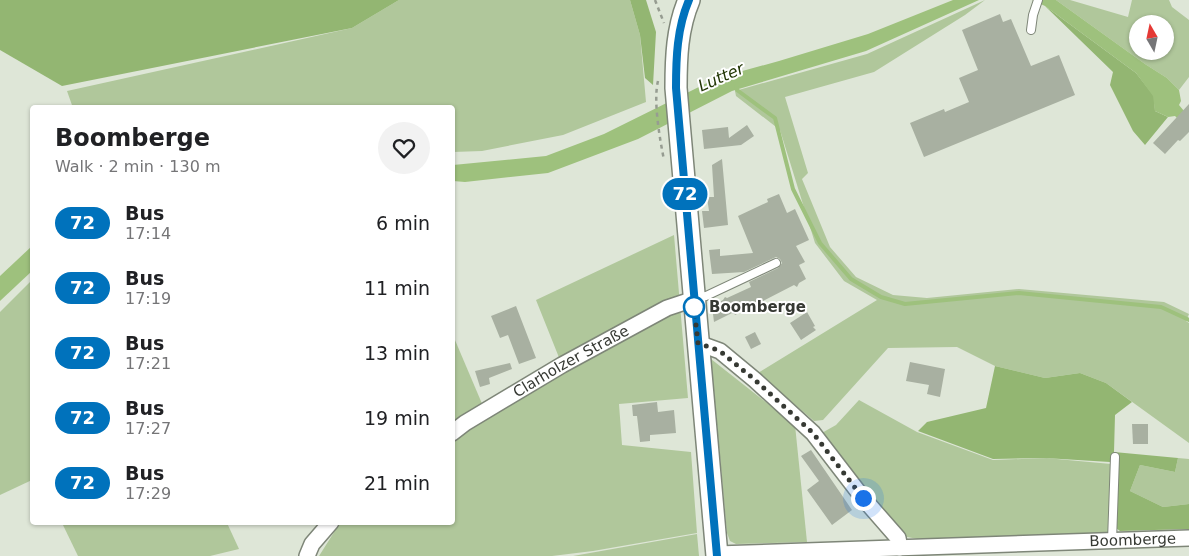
<!DOCTYPE html>
<html lang="en">
<head>
<meta charset="utf-8">
<style>
  :root { --surface:#fff; --page:#f2f2f2; --text:#202124; --muted:#757577 }
  body { margin:0; font-family:"DejaVu Sans",sans-serif; background:var(--page); color:var(--text); height:100vh; display:flex; flex-direction:column; font-size:19px; white-space:nowrap }
  * { box-sizing:border-box; margin:0 }
  p { font-size:16px; color:var(--muted) }
  .icon { flex:none; width:28px; height:28px; fill:none; stroke:currentColor; stroke-width:2; stroke-linecap:round; stroke-linejoin:round }
  .map { position:relative; flex:1; overflow:hidden }
  .details { position:absolute; left:30px; top:105px; width:425px; height:420px; display:flex; flex-direction:column; background:var(--surface); border-radius:5px; box-shadow:0 1px 4px #0004 }
  .details>* { flex:none }
  .badge { padding:0 10px; border-radius:16px; font-size:18px; line-height:32px }
  .needle { width:32px; rotate:351deg }
  .buttons { position:absolute; left:1129px; top:15px; display:grid; gap:10px }
  .buttons a { display:grid; place-items:center; width:45px; height:45px; border-radius:50%; background:var(--surface); box-shadow:0 1px 4px #0004; font-size:25px }
  .you { position:absolute; width:25px; height:25px; margin:-12px; border:4px solid #fff; border-radius:50%; background:#1a73e8; box-shadow:0 0 0 8px #1a73e833 }
  .map>.badge { position:absolute; translate:-50% -50%; box-shadow:0 0 0 2px #fff }
  .round { display:grid; place-items:center; flex:none; width:52px; height:52px; border-radius:26px; background:var(--page) }
  .summary { display:flex; align-items:center; justify-content:space-between; height:85px; padding:0 25px }
  h1 { font-size:24px; font-weight:800; line-height:38px }
  ul { padding:0; list-style:none }
  li { display:flex; align-items:center; gap:15px; height:65px; padding:0 25px }
  li div { flex:1 }
  li b { display:block; font-size:19px }
  li em { font-style:normal }
  li .badge { min-width:55px; font-weight:700; text-align:center }
  .map>svg:first-child { display:block }
  .green { fill:#b0c79b; fill-rule:evenodd }
  .forest { fill:#93b672 }
  .water { fill:#9ec17d }
  .lines { fill:none; stroke-linecap:round; stroke-linejoin:round }
  .stream { stroke:#9ec17d; stroke-width:4 }
  .building { fill:#a8b0a1 }
  .lane-casing { stroke:#7e8678; stroke-width:10 }
  .street-casing { stroke:#7e8678; stroke-width:18 }
  .secondary-casing { stroke:#7e8678; stroke-width:24 }
  .path { stroke:#969c91; stroke-width:2.5; stroke-dasharray:4 4; stroke-linecap:butt }
  .lane { stroke:#fff; stroke-width:8 }
  .street { stroke:#fff; stroke-width:15 }
  .secondary { stroke:#fff; stroke-width:21 }
  .line-casing { stroke:#fff; stroke-width:11 }
  .line { stroke:#0072bc; stroke-width:8 }
  .walk { stroke:#363933; stroke-width:5; stroke-dasharray:0 9 }
  .stop-dot { fill:#fff; stroke:#0072bc; stroke-width:2.5 }
  .labels { text-anchor:middle; dominant-baseline:central; stroke-width:4; stroke-linejoin:round; paint-order:stroke }
  .stop-label { font-size:15px; font-weight:bold; fill:#363933; stroke:#fff; text-anchor:start }
  .street-label { font-size:15px; fill:#363933; stroke:#fff }
  .water-label { font-size:16px; font-style:italic; fill:#223705; stroke:#fff }
</style>
</head>
<body>
<div class="map">
<svg width="1189" height="556" viewBox="0 0 1189 556">
  <rect width="100%" height="100%" fill="#dee6d7"/>
  <g class="green">
    <polygon points="399,0 630,0 640,35 646,102 563,135 482,151 453,152 452,108 73,108 67,91 352,28"/>
    <polygon points="985,0 965,15 874,72 785,97 808,173 802,179 830,247 856,277 893,295 927,298 1019,289 1164,302 1189,314 1186,321 1189,323 1189,443 1106,383 1080,373 1045,378 995,366 957,347 888,348 823,420 814,421 758,373 877,300 844,281 815,243 780,130 736,96 735,91 867,54"/>
    <path d="M1056,0h14l58,17 4,-17h37l3,7 17,13v57l-10,13 -12,-12 -22,-14zM1138,24h27v27h-27z"/>
    <polygon points="674,235 688,398 619,404 622,445 691,452 697,533 593,551 552,556 319,556 338,526 342,523 452,522 453,440 469,428 564,370 536,300"/>
    <polygon points="32,280 32,480 0,495 0,312"/>
    <polygon points="452,333 483,406 452,428"/>
    <polygon points="711,359 795,425 807,542 736,544 730,541 727,533"/>
    <polygon points="859,400 917,432 993,460 1046,458 1111,464 1108,533 923,540 902,536 820,434 836,425"/>
    <polygon points="1178,458 1189,459 1189,504 1163,507 1130,491 1140,465 1175,472"/>
    <polygon points="62,523 227,523 239,549 210,556 78,556"/>
    <polygon points="697,534 699,556 573,556"/>
  </g>
  <g class="forest">
    <polygon points="0,0 399,0 352,28 62,86 0,50"/>
    <polygon points="630,0 646,0 656,32 653,85 645,78 640,35"/>
    <polygon points="1045,6 1136,73 1154,96 1155,111 1168,117 1145,145 1133,131 1110,85 1113,72"/>
    <polygon points="995,366 1045,378 1080,373 1106,383 1132,402 1115,415 1114,452 1178,458 1175,472 1140,465 1130,491 1163,507 1189,504 1189,529 1120,531 1116,528 1116,466 1110,462 1045,458 993,459 918,431 927,422 986,408"/>
  </g>
  <g class="water">
    <polygon points="953,0 979,0 866,51 732,91 638,139 548,173 465,182 453,181 453,165 546,156 604,134 717,78 779,61 868,34"/>
    <polygon points="1032,0 1056,0 1145,64 1167,78 1179,90 1181,101 1179,105 1184,111 1177,118 1175,116 1168,117 1155,111 1153,96 1136,73 1045,6"/>
    <polygon points="32,246 32,271 0,301 0,276"/>
  </g>
  <g class="lines">
    <polyline class="stream" points="736,86 737,90 775,118 793,189 820,243 851,279 881,297 905,304 1019,293 1161,307 1189,320"/>
  </g>
  <g class="building">
    <polygon points="1000,14 1003,22 1011,19 1031,66 1059,55 1075,95 924,157 910,123 944,109 945,112 969,102 959,78 978,70 962,30"/>
    <polygon points="1189,104 1189,132 1180,141 1178,140 1165,154 1153,143"/>
    <polygon points="747,125 754,136 741,145 704,149 702,130 728,127 729,138"/>
    <polygon points="722,159 728,225 704,228 702,211 709,211 707,197 714,197 712,165"/>
    <polygon points="779,194 787,213 795,209 809,240 796,246 805,262 799,265 806,279 799,283 797,287 794,285 759,303 758,301 738,311 736,315 732,313 714,322 712,306 723,300 725,297 727,298 751,287 749,282 778,268 782,263 780,259 776,257 744,272 712,274 709,250 720,249 720,256 753,253 738,216 768,202 767,199"/>
    <polygon points="516,306 536,358 519,364 508,335 500,338 491,316"/>
    <polygon points="807,312 815,326 813,327 816,330 801,340 790,323"/>
    <polygon points="755,332 761,344 751,349 745,337"/>
    <polygon points="910,362 945,369 940,397 927,394 929,385 906,381"/>
    <polygon points="510,363 512,369 489,378 490,384 480,387 475,371"/>
    <polygon points="657,402 658,412 674,410 676,433 650,435 650,441 640,442 637,416 633,416 632,405"/>
    <polygon points="1132,424 1148,424 1148,444 1133,444"/>
    <polygon points="811,450 852,510 832,525 807,490 819,481 801,456"/>
  </g>
  <g class="lines">
    <defs>
      <g id="lane">
        <polyline points="1031,30 1033,15 1038,0"/>
        <polyline points="696,298 706,296 776,263"/>
        <polyline points="1112,541 1115,457"/>
      </g>
      <g id="street">
        <polyline points="698,343 720,351 755,380 813,433 863,498 898,538 900,548"/>
        <path id="s1" d="M452,433l13,-10 97,-58 105,-57 27,-9"/>
        <path id="s2" d="M717,554l472,-16"/>
        <polyline points="307,556 312,544 331,522"/>
      </g>
      <path id="secondary" d="M689,0c-12,28 -13,58 -13,88l41,468"/>
    </defs>
    <use href="#lane" class="lane-casing"/>
    <use href="#street" class="street-casing"/>
    <use href="#secondary" class="secondary-casing"/>
    <g class="path">
      <polyline points="655,0 664,23"/>
      <path d="M658,81c-5,20 2,59 6,79"/>
    </g>
    <use href="#lane" class="lane"/>
    <use href="#street" class="street"/>
    <use href="#secondary" class="secondary"/>
  </g>
  <g class="lines">
    <defs>
      <path id="line" d="M689,0c-12,28 -13,58 -13,88l41,468"/>
    </defs>
    <use href="#line" class="line-casing"/>
    <use href="#line" class="line"/>
    <polyline class="walk" points="694,307 698,343 720,351 755,380 813,433 863,498"/>
  </g>
  <circle class="stop-dot" cx="694" cy="307" r="10"/>
  <g class="labels">
    <g class="stop-label">
      <text x="709" y="307">Boomberge</text>
    </g>
    <g class="street-label">
      <text stroke="none"><textPath href="#s1" startOffset="139">Clarholzer Straße</textPath></text>
      <text stroke="none"><textPath href="#s2" startOffset="416">Boomberge</textPath></text>
    </g>
    <g class="water-label">
      <text transform="translate(721 77) rotate(-24)">Lutter</text>
    </g>
  </g>
</svg>
<div class="buttons">
<a><svg class="needle" viewBox="-14 -14 28 28"><path d="M0-13l5 13h-10z" fill="#e53935"/><path d="M0 13l5-13h-10z" fill="#757577"/></svg></a>
</div>
<div class="you" style="left:863px;top:498px"></div>
<b class="badge" style="left:685px;top:194px;background:#0072bc;color:#fff">72</b>
<section class="details">
<div class="summary"><div><h1>Boomberge</h1><p>Walk · 2 min · 130 m</p></div><a class="round"><svg class="icon" aria-label="heart" viewBox="0 0 24 24"><path d="M12 20l-8-8c-3-5 5-10 8-4 3-6 11-1 8 4z"/></svg></a></div>
<ul>
<li><span class="badge" style="background:#0072bc;color:#fff">72</span><div><b>Bus</b><p>17:14</p></div><em>6 min</em></li>
<li><span class="badge" style="background:#0072bc;color:#fff">72</span><div><b>Bus</b><p>17:19</p></div><em>11 min</em></li>
<li><span class="badge" style="background:#0072bc;color:#fff">72</span><div><b>Bus</b><p>17:21</p></div><em>13 min</em></li>
<li><span class="badge" style="background:#0072bc;color:#fff">72</span><div><b>Bus</b><p>17:27</p></div><em>19 min</em></li>
<li><span class="badge" style="background:#0072bc;color:#fff">72</span><div><b>Bus</b><p>17:29</p></div><em>21 min</em></li>
</ul>
</section>
</div>
</body>
</html>
